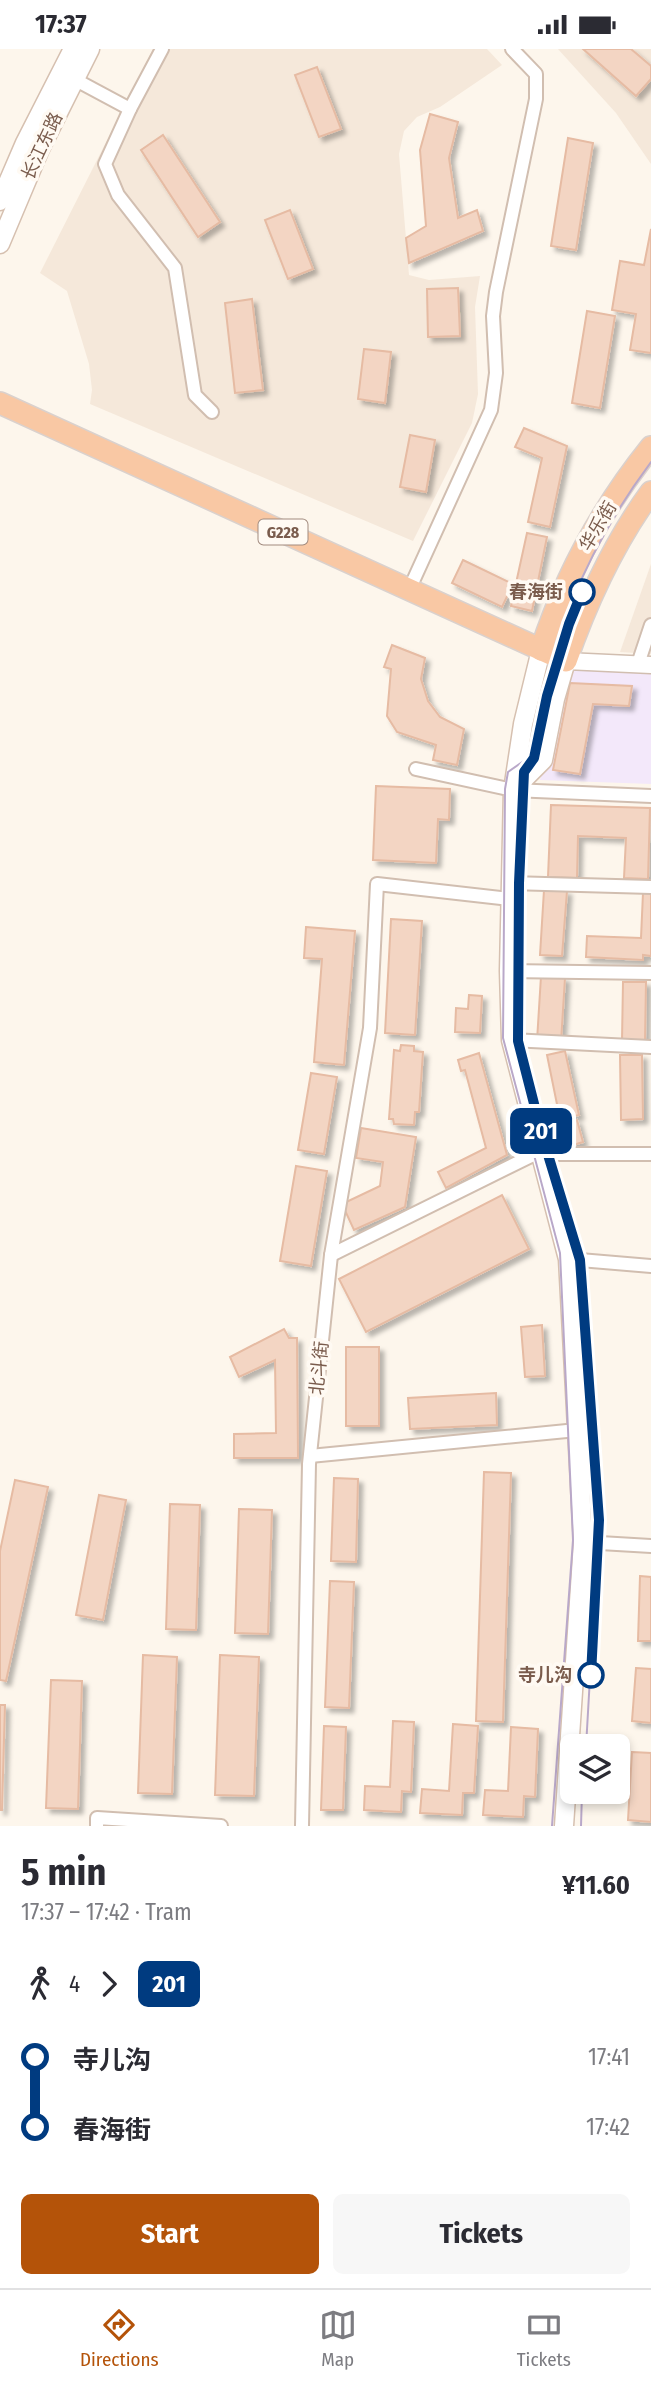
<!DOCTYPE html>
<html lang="en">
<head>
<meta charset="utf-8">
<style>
  :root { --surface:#fff; --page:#f7f7f7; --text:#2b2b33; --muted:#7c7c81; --line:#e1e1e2; --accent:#b45309 }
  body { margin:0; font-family:"Fira Sans Condensed","Noto Sans SC",sans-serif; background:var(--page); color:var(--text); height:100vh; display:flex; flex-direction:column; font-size:26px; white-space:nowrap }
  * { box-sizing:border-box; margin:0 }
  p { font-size:23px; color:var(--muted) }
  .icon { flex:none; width:38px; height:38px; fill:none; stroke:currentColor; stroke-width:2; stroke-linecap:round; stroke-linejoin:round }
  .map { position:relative; height:1777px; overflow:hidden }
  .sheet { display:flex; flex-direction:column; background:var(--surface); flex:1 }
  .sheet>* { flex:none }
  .badge { padding:0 14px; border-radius:10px; font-size:24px; line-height:46px }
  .controls { position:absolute; left:560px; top:1685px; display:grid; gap:14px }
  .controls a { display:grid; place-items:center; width:70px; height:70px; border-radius:10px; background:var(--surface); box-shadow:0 4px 10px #0003; font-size:35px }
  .map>.badge { position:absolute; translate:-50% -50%; box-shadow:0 0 0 4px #fff }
  .legs { display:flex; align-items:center; gap:10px; height:77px; padding:0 21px; font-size:23px }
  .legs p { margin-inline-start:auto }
  .summary { display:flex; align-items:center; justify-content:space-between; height:119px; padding:0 21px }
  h1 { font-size:38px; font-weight:700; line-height:52px }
  .button { display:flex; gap:14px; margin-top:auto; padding:14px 21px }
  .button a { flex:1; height:80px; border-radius:10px; background:var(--accent); color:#fff; font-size:28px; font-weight:700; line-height:80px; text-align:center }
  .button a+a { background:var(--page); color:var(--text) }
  ul { padding:0 21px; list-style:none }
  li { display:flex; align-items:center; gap:24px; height:70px; font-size:26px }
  li i { display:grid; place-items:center; width:10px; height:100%; margin:0 9px; background:currentColor }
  li i::after { content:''; width:18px; height:18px; margin:-9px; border:5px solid; border-radius:50%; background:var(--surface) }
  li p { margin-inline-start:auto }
  li:first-child i { background:linear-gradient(#0000 50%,currentColor 0) }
  li:last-child i { background:linear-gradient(currentColor 50%,#0000 0) }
  .status { display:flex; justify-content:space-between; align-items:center; height:49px; padding:0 35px; background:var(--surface); direction:ltr }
  .status svg { height:19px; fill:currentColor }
  .dock { display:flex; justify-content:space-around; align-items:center; height:98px; border-top:2px solid var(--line); background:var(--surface); font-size:19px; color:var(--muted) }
  .dock a { display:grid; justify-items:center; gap:4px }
  .dock .active { color:var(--accent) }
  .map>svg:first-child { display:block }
  .residential { fill:#f5e8da }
  .education { fill:#f3e8fa }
  .building { fill:#f3d5c3; stroke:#e6bba3; stroke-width:2; filter:url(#shadow) }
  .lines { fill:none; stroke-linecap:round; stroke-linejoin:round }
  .minor-casing { stroke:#d1beb0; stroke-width:16 }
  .tertiary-casing { stroke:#d1beb0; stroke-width:19 }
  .secondary-casing { stroke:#d6c0b0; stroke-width:21 }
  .trunk-casing { stroke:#dad1cd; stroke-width:24 }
  .minor { stroke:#fff; stroke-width:12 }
  .tertiary { stroke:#fff; stroke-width:16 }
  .secondary { stroke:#fff; stroke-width:18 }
  .trunk { stroke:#f9c8a4; stroke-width:21 }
  .tram { stroke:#b9a8c9; stroke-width:2 }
  .line-1-casing { stroke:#fff; stroke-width:16 }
  .line-1 { stroke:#003b80; stroke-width:10 }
  .stop-1-dot { fill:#fff; stroke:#003b80; stroke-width:3.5 }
  .labels { text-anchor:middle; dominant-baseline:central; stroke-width:7; stroke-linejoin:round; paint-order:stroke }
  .shield { fill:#fffaf3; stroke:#a28b7f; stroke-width:2 }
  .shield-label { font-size:16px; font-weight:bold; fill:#7a5c4d }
  .street-label { font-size:18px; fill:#7a5c4d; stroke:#fffaf3 }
  .stop-label { font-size:18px; font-weight:bold; fill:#7a5c4d; stroke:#fffaf3; text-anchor:end }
</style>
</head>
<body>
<div class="status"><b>17:37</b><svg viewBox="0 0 49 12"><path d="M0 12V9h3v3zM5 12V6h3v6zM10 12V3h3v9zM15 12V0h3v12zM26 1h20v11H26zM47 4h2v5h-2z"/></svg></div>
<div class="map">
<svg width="651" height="1777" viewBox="0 0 651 1777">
  <defs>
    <filter id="shadow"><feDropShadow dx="4.5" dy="4.5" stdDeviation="2" flood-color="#0004"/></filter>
  </defs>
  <rect width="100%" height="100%" fill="#fdf6ec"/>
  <g class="residential">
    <polygon points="153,0 487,0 502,16 440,58 417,68 404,82 399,105 409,226 429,231 480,227 475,258 478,345 472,374 413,492 90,355 92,341 89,315 67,242 40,224"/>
    <polygon points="558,0 651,0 651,115 616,64"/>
    <polygon points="651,515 651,605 620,603"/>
  </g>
  <polygon class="education" points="567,619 651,623 651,735 540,731"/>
  <g class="building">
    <polygon points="583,0 631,0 651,17 651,30 636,47"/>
    <polygon points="317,18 341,80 319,88 295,26"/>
    <polygon points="430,65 458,73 449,109 458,169 477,161 483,182 409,214 406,189 426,177 420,101"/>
    <polygon points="163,86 220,173 198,188 141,101"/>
    <polygon points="568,89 593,94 576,201 551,197"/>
    <polygon points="290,161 313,220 288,230 265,171"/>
    <polygon points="651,180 651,304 630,301 636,265 612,261 620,212 644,216"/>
    <polygon points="458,239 460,287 428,288 427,240"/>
    <polygon points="252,250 263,341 235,344 225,254"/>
    <polygon points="587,262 615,267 600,359 572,354"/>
    <polygon points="364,300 391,303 385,354 358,350"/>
    <polygon points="524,379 567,397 550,478 528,473 542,409 515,398"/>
    <polygon points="410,386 435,391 426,443 400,438"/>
    <polygon points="527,484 547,488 532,562 511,557"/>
    <polygon points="463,511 513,535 502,558 452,534"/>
    <polygon points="392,596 425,609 421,630 428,652 440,668 464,680 457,716 433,711 436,696 397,683 387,667 391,620 384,618"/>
    <polygon points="570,634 632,637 629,657 593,655 580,725 553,721"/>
    <polygon points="376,737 450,740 449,771 438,770 436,814 373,811"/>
    <polygon points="551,756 650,759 648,830 624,829 626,789 578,787 577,829 548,828"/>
    <polygon points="544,841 567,842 562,907 540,906"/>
    <polygon points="643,844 651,844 651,907 643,906 643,911 586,908 587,887 641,889"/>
    <polygon points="391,870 422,872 415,986 385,984"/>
    <polygon points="306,878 355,882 344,1016 314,1013 322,910 304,909"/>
    <polygon points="541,927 565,929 561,993 537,992"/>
    <polygon points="623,933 646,933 645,992 622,992"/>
    <polygon points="469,946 482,947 480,984 455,983 456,959 468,960"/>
    <polygon points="401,996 414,997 414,1002 423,1003 419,1063 415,1063 414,1076 394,1075 393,1070 389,1070 394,1001 400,1002"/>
    <polygon points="565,1002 579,1066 560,1070 547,1006"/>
    <polygon points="479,1004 507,1106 446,1139 438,1123 486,1099 465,1021 461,1022 458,1011"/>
    <polygon points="620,1006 642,1006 643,1070 621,1071"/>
    <polygon points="311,1024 337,1028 324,1105 298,1101"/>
    <polygon points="577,1071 583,1093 570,1097 564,1075"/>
    <polygon points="361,1079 416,1088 405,1158 354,1181 342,1155 380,1137 383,1113 356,1109"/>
    <polygon points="296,1117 327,1122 311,1217 280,1212"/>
    <polygon points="502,1146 529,1200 366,1283 339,1230"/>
    <polygon points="542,1276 545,1327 525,1328 521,1278"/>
    <polygon points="284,1280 289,1289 297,1289 298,1409 234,1409 234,1385 276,1384 275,1311 239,1328 230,1308"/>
    <rect x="346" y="1298" width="33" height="79"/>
    <polygon points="496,1344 497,1376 410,1380 408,1349"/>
    <polygon points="484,1423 511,1424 503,1673 476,1672"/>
    <polygon points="334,1429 358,1430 356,1513 331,1512"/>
    <polygon points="15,1431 48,1438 6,1632 0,1631 0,1502"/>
    <polygon points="99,1446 126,1451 103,1571 76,1566"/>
    <polygon points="170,1455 200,1456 196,1581 166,1580"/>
    <polygon points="239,1460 272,1461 268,1585 235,1584"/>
    <polygon points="640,1527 651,1528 651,1592 638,1592"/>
    <polygon points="330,1532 354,1533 349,1659 325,1658"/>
    <polygon points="143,1606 177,1608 172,1745 138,1744"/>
    <polygon points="220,1606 259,1608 254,1747 215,1746"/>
    <polygon points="636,1619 651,1620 651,1674 632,1672"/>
    <polygon points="51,1631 82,1632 78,1760 46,1759"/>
    <polygon points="0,1656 5,1656 2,1761 0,1761"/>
    <polygon points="393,1672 414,1673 411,1743 402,1742 401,1763 364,1761 365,1737 390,1738"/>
    <polygon points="453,1675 478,1677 474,1744 463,1744 462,1766 420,1764 422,1740 449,1742"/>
    <polygon points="324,1677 346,1678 343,1761 321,1761"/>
    <polygon points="511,1678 538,1680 535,1748 524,1747 523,1768 483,1766 485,1741 508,1742"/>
    <polygon points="632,1703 651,1704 651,1773 628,1771"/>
  </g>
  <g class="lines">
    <defs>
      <g id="minor">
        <polyline points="162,0 130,60 105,115 118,146 175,219 195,346 212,363"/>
        <polyline points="74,30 130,60"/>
        <polyline points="409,541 491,361 496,324 493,267 496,243 536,50 536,25 512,0"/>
        <polyline points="638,615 651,576"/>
        <polyline points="416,720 513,741 651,747"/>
        <polyline points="510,834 651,838"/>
        <polyline points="509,922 651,924"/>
        <polyline points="511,991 651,998"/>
        <polyline points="331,1206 539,1103 548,1105 651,1105"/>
        <polyline points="568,1210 651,1217"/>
        <polyline points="310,1407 577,1381"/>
        <polyline points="583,1493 651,1497"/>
        <polyline points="97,1777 97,1769 221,1777"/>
        <polyline points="302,1777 309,1415 331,1206 370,979 377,835 510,850"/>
      </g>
      <polyline id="tertiary" points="566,612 651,616"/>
      <g id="secondary">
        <polyline points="0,152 25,94 73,0"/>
        <polyline points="0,195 40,100 90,0"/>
        <polyline points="541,601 523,675 513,741 509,922 511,991 568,1210 583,1493 564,1777"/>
        <polyline points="513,741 543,711 555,650 566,612"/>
      </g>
      <g id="trunk">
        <path d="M0,354l566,258c21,-60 47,-117 85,-169"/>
        <path d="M541,601c24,-74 61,-142 110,-203"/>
      </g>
    </defs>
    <use href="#minor" class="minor-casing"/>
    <use href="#tertiary" class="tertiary-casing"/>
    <use href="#secondary" class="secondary-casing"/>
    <use href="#trunk" class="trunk-casing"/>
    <use href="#minor" class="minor"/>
    <use href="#tertiary" class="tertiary"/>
    <use href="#secondary" class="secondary"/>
    <use href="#trunk" class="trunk"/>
    <g class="tram">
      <polyline points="534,710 524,723 522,742 518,992 542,1086 580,1211 599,1471 586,1698"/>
      <path d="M552,1777l21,-286 -13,-287 -57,-215 2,-249 3,-17 20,-14c20,-111 55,-205 123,-296"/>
      <polyline points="581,1777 582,1743"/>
    </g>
  </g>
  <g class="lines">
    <defs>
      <polyline id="line-1" points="582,543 569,575 547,647 534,709 524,723 519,834 518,992 542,1086 580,1211 599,1471 591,1626"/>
    </defs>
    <use href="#line-1" class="line-1-casing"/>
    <use href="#line-1" class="line-1"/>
  </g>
  <g class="stop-1-dot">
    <circle cx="582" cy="543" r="12"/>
    <circle cx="591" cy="1626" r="12"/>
  </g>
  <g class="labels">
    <rect class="shield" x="258.5" y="470.5" width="49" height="25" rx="5"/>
    <g class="shield-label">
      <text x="283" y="483">G228</text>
    </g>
    <g class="street-label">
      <text transform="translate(42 97) rotate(-65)">长江东路</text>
      <text transform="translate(598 477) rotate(-59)">华乐街</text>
      <text transform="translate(319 1319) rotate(-84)">北斗街</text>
    </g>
    <g class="stop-label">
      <text x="563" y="543">春海街</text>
      <text x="572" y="1626">寺儿沟</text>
    </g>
  </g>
</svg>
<div class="controls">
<a><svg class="icon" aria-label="layers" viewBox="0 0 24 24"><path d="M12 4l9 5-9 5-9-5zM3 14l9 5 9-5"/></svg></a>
</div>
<b class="badge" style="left:541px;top:1082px;background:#003b80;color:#fff">201</b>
</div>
<section class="sheet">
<div class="summary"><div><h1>5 min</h1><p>17:37 – 17:42 · Tram</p></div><b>¥11.60</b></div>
<div class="legs"><svg class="icon" aria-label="walk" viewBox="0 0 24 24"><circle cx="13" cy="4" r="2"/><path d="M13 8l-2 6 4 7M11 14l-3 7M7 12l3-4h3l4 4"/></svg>4<svg class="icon" aria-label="forward" viewBox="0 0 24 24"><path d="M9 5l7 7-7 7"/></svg><b class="badge" style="background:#003b80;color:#fff">201</b></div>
<ul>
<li><i style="color:#003b80"></i><b>寺儿沟</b><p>17:41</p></li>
<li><i style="color:#003b80"></i><b>春海街</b><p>17:42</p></li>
</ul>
<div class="button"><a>Start</a><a>Tickets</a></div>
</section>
<nav class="dock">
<a class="active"><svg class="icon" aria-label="directions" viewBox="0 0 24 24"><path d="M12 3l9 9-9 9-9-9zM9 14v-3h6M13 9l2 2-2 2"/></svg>Directions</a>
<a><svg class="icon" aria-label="map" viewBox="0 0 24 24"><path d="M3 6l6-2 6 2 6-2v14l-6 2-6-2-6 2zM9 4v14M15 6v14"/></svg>Map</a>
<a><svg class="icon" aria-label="tickets" viewBox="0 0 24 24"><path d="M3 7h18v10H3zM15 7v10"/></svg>Tickets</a>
</nav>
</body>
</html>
